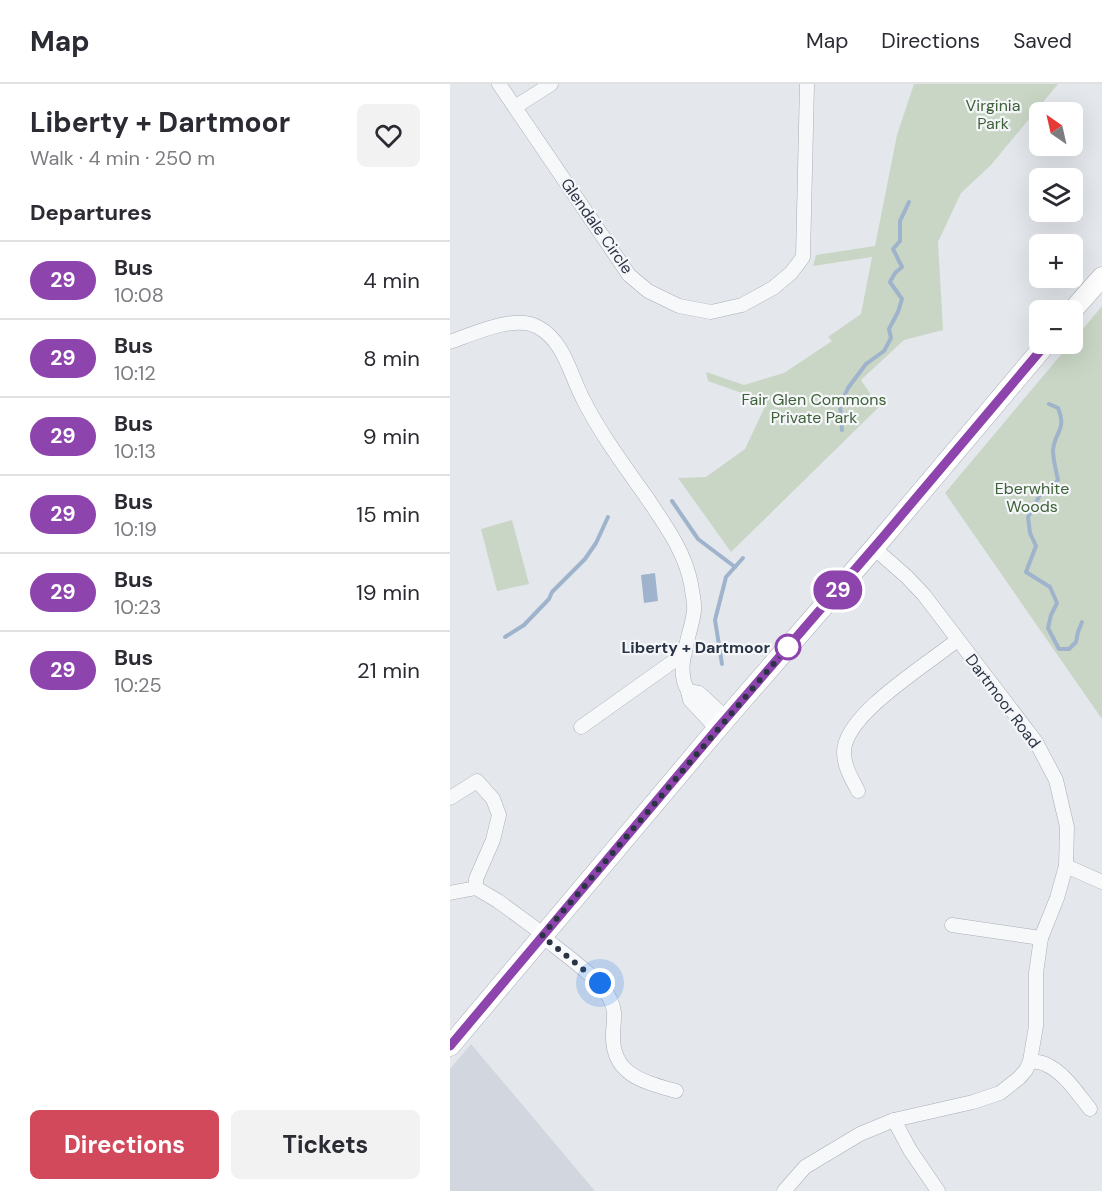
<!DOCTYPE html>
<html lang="en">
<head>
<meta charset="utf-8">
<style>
  :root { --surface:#fff; --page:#f2f2f3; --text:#2b2b33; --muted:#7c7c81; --line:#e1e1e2; --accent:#d1495b }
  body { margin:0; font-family:"DM Sans",sans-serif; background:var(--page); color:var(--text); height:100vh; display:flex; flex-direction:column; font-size:22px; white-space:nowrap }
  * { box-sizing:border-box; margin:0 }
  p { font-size:20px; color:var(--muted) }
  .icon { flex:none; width:33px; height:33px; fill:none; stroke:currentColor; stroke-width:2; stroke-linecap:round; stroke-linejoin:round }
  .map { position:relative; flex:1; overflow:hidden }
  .panel { display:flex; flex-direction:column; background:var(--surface); width:450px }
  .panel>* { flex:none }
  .badge { padding:0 12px; border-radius:20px; font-size:21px; line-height:39px }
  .needle { width:39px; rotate:326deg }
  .tools { position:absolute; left:579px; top:18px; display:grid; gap:12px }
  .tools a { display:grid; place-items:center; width:54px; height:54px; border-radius:9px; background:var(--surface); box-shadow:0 6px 24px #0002; font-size:30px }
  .you { position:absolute; width:30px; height:30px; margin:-15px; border:4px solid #fff; border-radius:50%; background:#1a73e8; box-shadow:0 0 0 9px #1a73e833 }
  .map>.badge { position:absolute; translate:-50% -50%; box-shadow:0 0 0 3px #fff }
  h2 { padding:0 30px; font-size:22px; line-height:54px }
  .round { display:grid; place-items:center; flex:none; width:63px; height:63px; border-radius:9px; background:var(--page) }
  .head { display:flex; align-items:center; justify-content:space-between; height:102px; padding:0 30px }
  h1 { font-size:28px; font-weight:700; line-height:45px }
  .button { display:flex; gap:12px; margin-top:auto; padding:12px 30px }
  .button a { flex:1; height:69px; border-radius:9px; background:var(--accent); color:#fff; font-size:24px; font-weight:700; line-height:69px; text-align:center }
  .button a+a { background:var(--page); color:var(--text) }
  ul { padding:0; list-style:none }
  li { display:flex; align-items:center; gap:18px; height:78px; padding:0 30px; border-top:2px solid var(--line) }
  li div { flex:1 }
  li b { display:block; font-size:22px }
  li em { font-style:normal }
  li .badge { min-width:66px; font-weight:700; text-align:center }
  header { display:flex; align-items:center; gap:36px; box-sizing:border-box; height:84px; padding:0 30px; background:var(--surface); border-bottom:2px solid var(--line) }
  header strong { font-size:28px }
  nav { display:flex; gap:33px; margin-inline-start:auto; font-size:21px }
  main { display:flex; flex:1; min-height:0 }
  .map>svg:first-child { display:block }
  .built { fill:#d2d6de }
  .green { fill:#c9d6c5 }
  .water { fill:#9fb4cc }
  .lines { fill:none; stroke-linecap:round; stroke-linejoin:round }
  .stream { stroke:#9fb4cc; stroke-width:4 }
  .minor-casing { stroke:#a9aeb7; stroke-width:15 }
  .secondary-casing { stroke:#a9aeb7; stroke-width:21 }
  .minor { stroke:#f7f8fa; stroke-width:14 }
  .secondary { stroke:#fff; stroke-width:20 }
  .line-casing { stroke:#fff; stroke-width:14 }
  .line { stroke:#8e44ad; stroke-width:9 }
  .walk { stroke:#2b3445; stroke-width:6; stroke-dasharray:0 10.8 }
  .stop-dot { fill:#fff; stroke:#8e44ad; stroke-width:3 }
  .labels { text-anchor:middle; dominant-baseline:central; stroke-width:4.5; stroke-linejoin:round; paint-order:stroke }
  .park-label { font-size:16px; fill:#3f6138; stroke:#f4f6f9 }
  .street-label { font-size:16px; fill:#2b3445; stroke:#f4f6f9 }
  .stop-label { font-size:16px; font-weight:bold; fill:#2b3445; stroke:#f4f6f9; text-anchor:end }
</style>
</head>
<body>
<header>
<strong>Map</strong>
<nav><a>Map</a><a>Directions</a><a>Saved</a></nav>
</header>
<main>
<section class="panel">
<div class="head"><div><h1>Liberty + Dartmoor</h1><p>Walk · 4 min · 250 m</p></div><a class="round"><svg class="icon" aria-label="heart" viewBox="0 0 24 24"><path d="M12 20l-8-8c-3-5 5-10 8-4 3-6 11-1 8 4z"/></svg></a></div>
<h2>Departures</h2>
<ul>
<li><span class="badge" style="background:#8e44ad;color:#fff">29</span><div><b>Bus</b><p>10:08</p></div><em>4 min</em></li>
<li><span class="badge" style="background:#8e44ad;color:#fff">29</span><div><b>Bus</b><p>10:12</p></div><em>8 min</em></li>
<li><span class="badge" style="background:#8e44ad;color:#fff">29</span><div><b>Bus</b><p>10:13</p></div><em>9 min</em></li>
<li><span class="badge" style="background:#8e44ad;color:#fff">29</span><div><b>Bus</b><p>10:19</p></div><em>15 min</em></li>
<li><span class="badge" style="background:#8e44ad;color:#fff">29</span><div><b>Bus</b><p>10:23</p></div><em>19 min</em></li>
<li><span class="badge" style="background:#8e44ad;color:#fff">29</span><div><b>Bus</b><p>10:25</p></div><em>21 min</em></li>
</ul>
<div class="button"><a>Directions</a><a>Tickets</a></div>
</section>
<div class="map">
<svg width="652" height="1107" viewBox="0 0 652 1107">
  <rect width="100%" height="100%" fill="#e4e7ec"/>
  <polygon class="built" points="21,960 145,1107 0,1107 0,985"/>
  <g class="green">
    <polygon points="464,0 608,0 541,81 511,109 488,158 493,246 454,256 411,296 429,323 281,468 228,394 256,393 295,365 317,318 258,297 256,288 294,301 334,289 382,257 378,253 411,230 422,173 363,182 366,171 425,162 447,51"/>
    <polygon points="652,222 652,635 495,409 620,260 622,260 623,257"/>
    <polygon points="62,436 79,500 47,507 31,445"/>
  </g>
  <polygon class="water" points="205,489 208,517 194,519 191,491"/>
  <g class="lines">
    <g class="stream">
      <path d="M599,320l9,4c9,22 -3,23 -5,42 0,10 3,20 5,30l-7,8 -11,7 -12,22 2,16 6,13 -10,26 24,15 7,16 -6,12 -3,13 11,21h10l7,-7 2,-10 4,-10"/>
      <polyline points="392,346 390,321 398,304 416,280 434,267 441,254 439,245 448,228 452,215 440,198 445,189 452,183 443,165 450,157 450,137 459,118"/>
      <polyline points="222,417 248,455 285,483"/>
      <polyline points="55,553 74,541 99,515 102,508 135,475 146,459 158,433"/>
      <polyline points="272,580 265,536 276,493 293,474"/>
    </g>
    <defs>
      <g id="minor">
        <polyline points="49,0 179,191 198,207 229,222 261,228 292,221 323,204 341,189 353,173 357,0"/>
        <polyline points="65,23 101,0"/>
        <path d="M0,258c23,-8 65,-28 88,-15 27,15 32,48 45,72 17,34 40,65 62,96 18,27 40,56 46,89 1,8 4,19 3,27 -3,25 -20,56 -6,80"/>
        <polyline points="131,643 235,569"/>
        <polyline points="267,645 240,616 238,607 249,609 277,635"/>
        <path d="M408,707c-6,-12 -14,-24 -14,-39 0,-38 86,-89 113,-112"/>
        <polyline points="0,714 27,697 43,715 49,731 43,756 26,795 26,804"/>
        <polyline points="616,782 652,798"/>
        <polyline points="0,809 26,804 48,817 93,850"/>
        <polyline points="502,841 591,854"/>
        <path d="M92,852c18,15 59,43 68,63 7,14 3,22 3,36 -1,40 31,47 63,56"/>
        <path d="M580,977c5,1 11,1 15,3 19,8 32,29 45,45"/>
        <polyline points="444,1036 460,1066 488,1107"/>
        <polyline points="334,1107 355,1083 410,1050 444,1036 523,1018 550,1009 569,994 576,986 580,977 586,942 586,889 591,854 607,814 616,782 617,743 606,696 586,658 474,511 457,493 424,464"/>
      </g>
      <g id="secondary">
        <polyline points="622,227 652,193"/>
        <polyline points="0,962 267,645 424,464 596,260"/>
      </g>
    </defs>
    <use href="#minor" class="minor-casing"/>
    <use href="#secondary" class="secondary-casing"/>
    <use href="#minor" class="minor"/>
    <use href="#secondary" class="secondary"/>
  </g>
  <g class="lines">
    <defs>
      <polyline id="line" points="0,962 267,645 433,453 596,260"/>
    </defs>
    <use href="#line" class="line-casing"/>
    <use href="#line" class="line"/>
    <polyline class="walk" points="150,899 92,852 338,563"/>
  </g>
  <circle class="stop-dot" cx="338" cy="563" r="12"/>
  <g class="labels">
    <g class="park-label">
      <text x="543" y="21">Virginia<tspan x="543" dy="18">Park</tspan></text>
      <text x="364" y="315">Fair Glen Commons<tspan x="364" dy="18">Private Park</tspan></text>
      <text x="582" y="404">Eberwhite<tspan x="582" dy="18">Woods</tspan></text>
    </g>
    <g class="street-label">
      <text transform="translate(147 142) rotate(55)">Glendale Circle</text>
      <text transform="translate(553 617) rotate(53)">Dartmoor Road</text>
    </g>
    <g class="stop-label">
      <text x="320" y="563">Liberty + Dartmoor</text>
    </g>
  </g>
</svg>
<div class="tools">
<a><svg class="needle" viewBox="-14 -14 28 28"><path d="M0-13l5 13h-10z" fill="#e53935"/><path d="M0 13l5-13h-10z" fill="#7c7c81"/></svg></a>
<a><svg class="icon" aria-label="layers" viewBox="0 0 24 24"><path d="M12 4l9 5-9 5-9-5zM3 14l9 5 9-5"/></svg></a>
<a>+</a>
<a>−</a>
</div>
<div class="you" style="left:150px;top:899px"></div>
<b class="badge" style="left:388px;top:506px;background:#8e44ad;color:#fff">29</b>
</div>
</main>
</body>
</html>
